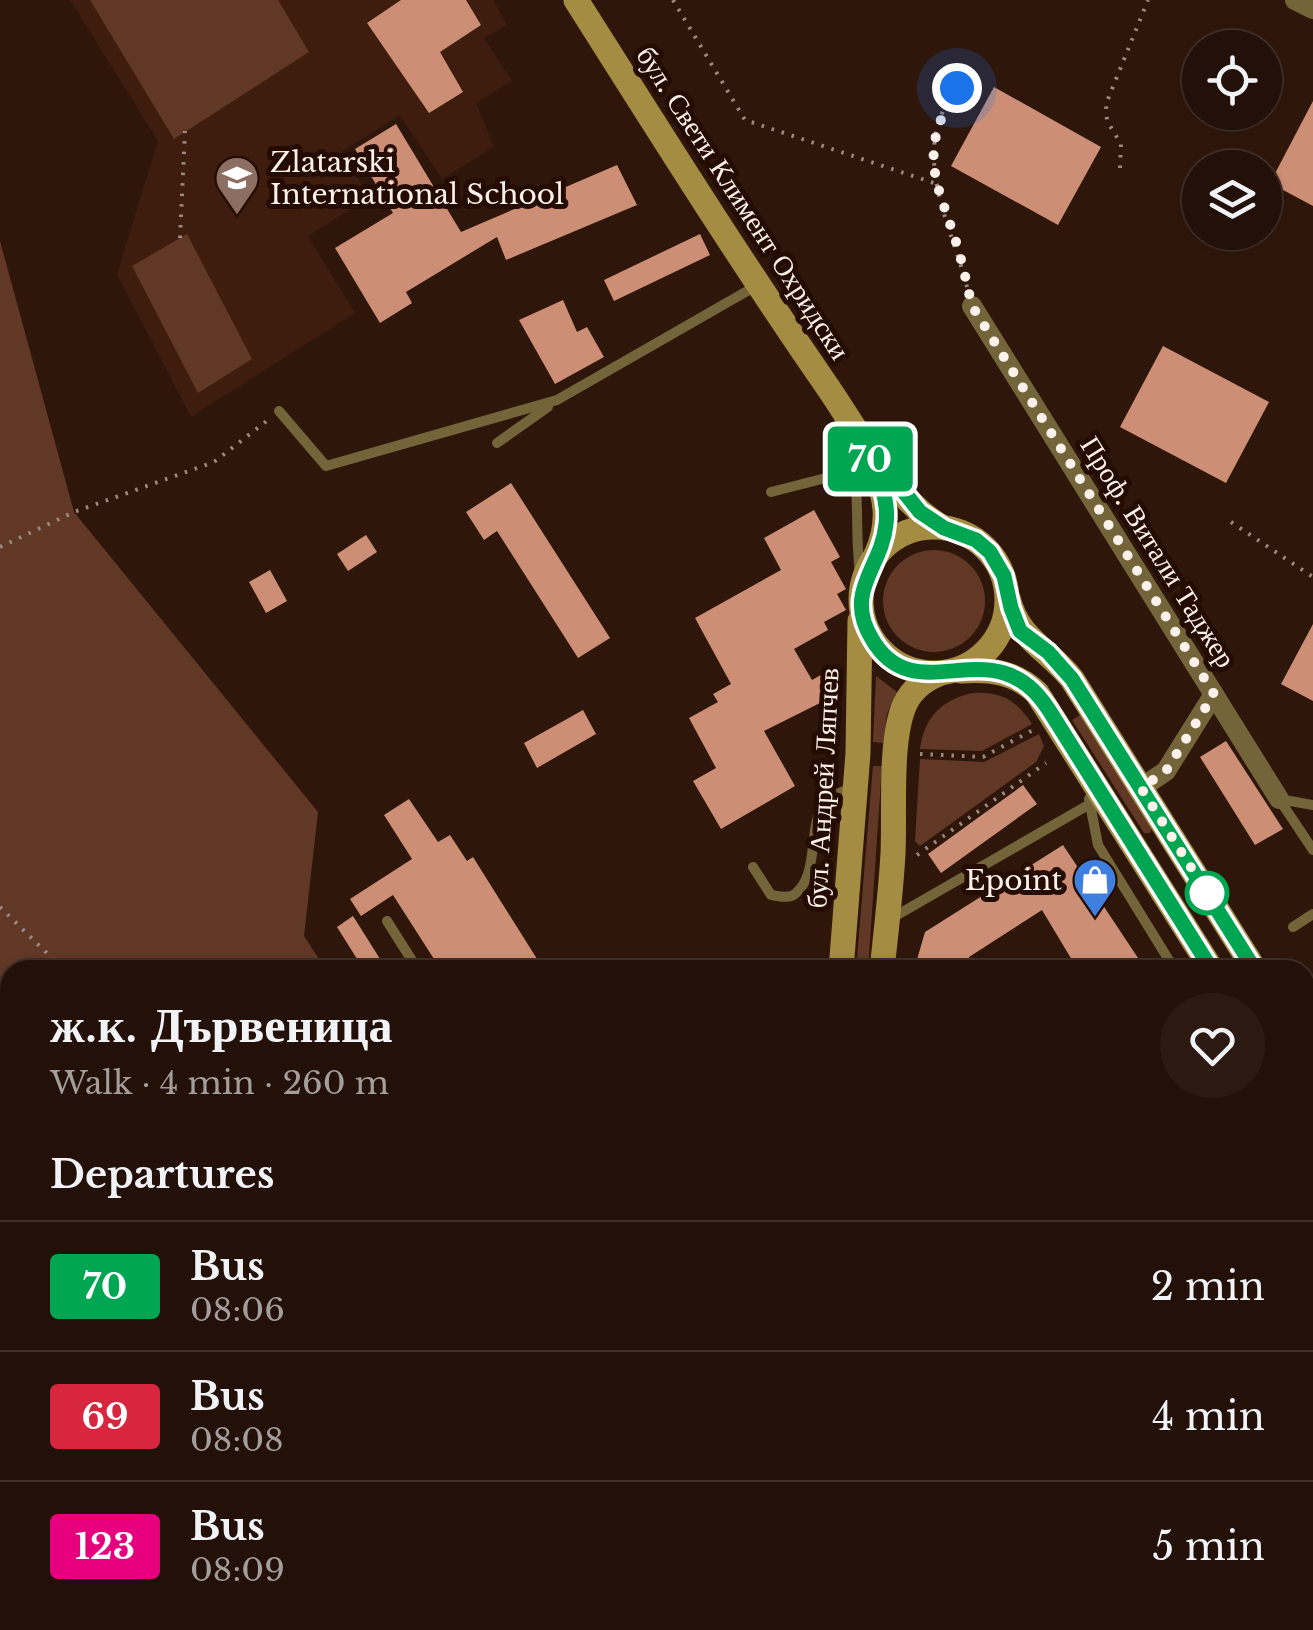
<!DOCTYPE html>
<html lang="en">
<head>
<meta charset="utf-8">
<style>
  :root { --surface:#231008; --page:#2b1912; --text:#f1f3f6; --muted:#a39d9c; --line:#403029 }
  body { margin:0; font-family:"Libre Baskerville",serif; background:var(--page); color:var(--text); height:100vh; display:flex; flex-direction:column; font-size:38px; white-space:nowrap }
  * { box-sizing:border-box; margin:0 }
  p { font-size:32px; color:var(--muted) }
  .icon { flex:none; width:55px; height:55px; fill:none; stroke:currentColor; stroke-width:2; stroke-linecap:round; stroke-linejoin:round }
  .map { position:relative; flex:1; overflow:hidden }
  .panel { position:absolute; left:0px; top:960px; width:1315px; height:670px; display:flex; flex-direction:column; background:var(--surface); border-radius:30px 30px 0 0; box-shadow:0 2px 8px #0004,0 0 0 2px var(--line) }
  .panel>* { flex:none }
  .badge { padding:0 20px; border-radius:8px; font-size:35px; line-height:65px }
  .fabs { position:absolute; left:1182px; top:30px; display:grid; gap:20px }
  .fabs a { display:grid; place-items:center; width:100px; height:100px; border-radius:50%; background:var(--surface); box-shadow:0 2px 8px #0004,0 0 0 2px var(--line); font-size:50px }
  .you { position:absolute; width:50px; height:50px; margin:-25px; border:8px solid #fff; border-radius:50%; background:#1a73e8; box-shadow:0 0 0 15px #1a73e833 }
  .map>.badge { position:absolute; translate:-50% -50%; box-shadow:0 0 0 5px #fff }
  h2 { padding:0 50px; font-size:38px; line-height:90px }
  .round { display:grid; place-items:center; flex:none; width:105px; height:105px; border-radius:52px; background:var(--page) }
  .overview { display:flex; align-items:center; justify-content:space-between; height:170px; padding:0 50px }
  h1 { font-size:48px; font-weight:600; line-height:75px }
  ul { padding:0; list-style:none }
  li { display:flex; align-items:center; gap:30px; height:130px; padding:0 50px; border-top:2px solid var(--line) }
  li div { flex:1 }
  li b { display:block; font-size:38px }
  li em { font-style:normal }
  li .badge { min-width:110px; font-weight:700; text-align:center }
  .map>svg:first-child { display:block }
  .built { fill:#3e1d0e }
  .green { fill:#613825 }
  .building { fill:#cc8f75 }
  .lines { fill:none; stroke-linecap:round; stroke-linejoin:round }
  .path { stroke:#9c8981; stroke-width:4; stroke-dasharray:2.5 8; stroke-linecap:butt }
  .service { stroke:#736439; stroke-width:10 }
  .minor { stroke:#736439; stroke-width:20 }
  .secondary { stroke:#a58c43; stroke-width:25 }
  .line-casing { stroke:#fff; stroke-width:22 }
  .line { stroke:#00a651; stroke-width:15 }
  .walk { stroke:#fdf1ec; stroke-width:10; stroke-dasharray:0 18 }
  .stop-dot { fill:#fff; stroke:#00a651; stroke-width:5 }
  .labels { text-anchor:middle; dominant-baseline:central; stroke-width:10; stroke-linejoin:round; paint-order:stroke }
  .poi-label { font-size:28px; fill:#fdf1ec; stroke:#250c03; text-anchor:start }
  .street-label { font-size:28px; fill:#fdf1ec; stroke:#250c03 }
</style>
</head>
<body>
<div class="map">
<svg width="1313" height="1630" viewBox="0 0 1313 1630">
  <rect width="100%" height="100%" fill="#2f160a"/>
  <polygon class="built" points="70,0 493,0 507,25 484,38 512,81 476,103 494,147 442,179 400,115 341,152 370,197 308,236 355,313 191,417 117,274 158,141"/>
  <g class="green">
    <polygon points="90,0 278,0 309,52 174,139"/>
    <polygon points="187,234 252,359 198,393 132,266"/>
    <polygon points="0,241 74,512 318,812 304,936 326,970 10,970 10,1620 21,1620 13,1630 0,1630"/>
    <circle cx="934" cy="601" r="51"/>
    <polygon points="876,676 897,692 887,714 883,743 873,742"/>
    <path d="M972,693c29,-2 44,7 60,31l-50,27 -62,-2c4,-32 22,-49 52,-56z"/>
    <polygon points="1080,715 1152,827 1150,833 1144,833 1072,720"/>
    <polygon points="1039,734 1044,746 1036,762 920,846 915,841 920,759 984,762"/>
    <polygon points="873,766 882,766 868,970 856,970"/>
    <polygon points="1146,1620 1239,1620 1222,1630 1153,1630"/>
  </g>
  <g class="building">
    <polygon points="401,0 466,0 481,25 440,52 463,92 429,113 367,23"/>
    <polygon points="994,87 1101,147 1058,225 951,166"/>
    <polygon points="1313,101 1313,206 1270,183"/>
    <polygon points="396,124 461,232 617,165 637,205 506,260 497,237 406,292 412,303 380,323 335,248 393,213 355,149"/>
    <polygon points="700,234 710,255 614,301 604,280"/>
    <polygon points="563,300 577,332 587,327 604,357 555,384 519,320"/>
    <polygon points="1163,346 1269,402 1226,483 1120,427"/>
    <polygon points="511,483 610,638 578,658 497,531 484,540 466,512"/>
    <polygon points="814,510 840,557 831,562 846,589 837,594 846,610 824,622 828,630 794,649 812,680 826,672 838,694 764,731 795,786 721,829 693,781 716,768 689,718 718,702 713,694 731,684 695,618 781,570 764,538"/>
    <polygon points="366,535 377,552 348,571 337,554"/>
    <polygon points="270,570 287,601 266,613 249,582"/>
    <polygon points="1313,624 1313,701 1281,684"/>
    <polygon points="583,710 596,734 537,768 524,743"/>
    <polygon points="1226,741 1283,829 1255,845 1200,757"/>
    <polygon points="1023,785 1037,804 941,873 928,854"/>
    <polygon points="409,799 438,842 450,835 467,861 473,857 544,970 441,970 393,895 361,916 350,899 412,859 384,815"/>
    <polygon points="1063,845 1146,970 1078,970 1042,910 969,957 971,970 914,970 925,932"/>
    <polygon points="353,916 387,970 364,970 337,927"/>
  </g>
  <g class="lines">
    <g class="path">
      <polyline points="673,0 745,120 934,183"/>
      <polyline points="1120,168 1121,144 1107,121 1106,104 1148,0"/>
      <polyline points="180,238 185,131"/>
      <path d="M967,287c-14,-56 -50,-119 -24,-176 7,-16 19,-31 29,-47"/>
      <polyline points="1231,522 1313,577"/>
      <polyline points="0,547 74,512 214,462 268,420"/>
      <polyline points="920,754 983,757 1033,730"/>
      <polyline points="917,855 1046,763"/>
      <polyline points="0,907 64,970"/>
      <polyline points="1305,1161 1308,1159"/>
      <polyline points="0,1478 10,1469"/>
    </g>
    <g class="service">
      <polyline points="279,411 326,466 557,400 756,286"/>
      <path d="M846,433c18,48 6,105 16,154"/>
      <polyline points="497,443 548,407"/>
      <polyline points="771,492 853,471"/>
      <polyline points="1089,799 1098,845 1175,970"/>
      <polyline points="1279,799 1313,850"/>
      <polyline points="1279,799 1313,805"/>
      <path d="M753,867l18,28c8,1 18,4 24,-1 26,-21 11,-69 31,-93 6,-7 20,-10 29,-14"/>
      <polyline points="892,918 1090,804"/>
      <polyline points="387,921 418,970"/>
      <polyline points="1293,927 1313,914"/>
      <polyline points="1305,1181 1313,1194"/>
    </g>
    <g class="minor">
      <polyline points="1295,0 1313,9"/>
      <polyline points="972,306 1279,799"/>
      <polyline points="1141,788 1166,771 1214,694"/>
      <polyline points="1305,1465 1313,1476"/>
      <polyline points="1305,1598 1313,1593"/>
      <polyline points="278,1620 293,1630"/>
      <polyline points="1137,1620 1145,1630"/>
      <polyline points="455,1630 467,1620"/>
      <polyline points="1254,1630 1270,1620"/>
    </g>
    <g class="secondary">
      <path d="M576,0c83,131 165,262 253,389 30,44 67,114 115,139"/>
      <path d="M874,469c13,30 16,55 2,86"/>
      <circle cx="934" cy="600" r="73"/>
      <path d="M1008,598c10,41 39,50 64,81l183,291"/>
      <path d="M961,671c30,-2 54,1 76,22l175,277"/>
      <polyline points="841,970 858,753 860,621"/>
      <path d="M882,970c4,-39 9,-78 11,-117 2,-41 -4,-114 12,-149 7,-15 19,-24 34,-30"/>
      <polyline points="1305,1050 1313,1063"/>
      <polyline points="1305,1119 1313,1132"/>
      <polyline points="690,1630 693,1620"/>
      <polyline points="735,1630 739,1620"/>
    </g>
  </g>
  <g class="lines">
    <defs>
      <path id="line" d="M1212,970l-158,-252c-12,-20 -26,-38 -50,-45 -47,-14 -99,23 -132,-34 -29,-48 10,-71 14,-115 4,-31 -14,-60 -26,-87l60,75 24,16 32,12 14,12 14,24 7,32 9,23 28,21 24,27 183,291"/>
    </defs>
    <use href="#line" class="line-casing"/>
    <use href="#line" class="line"/>
    <path class="walk" d="M957,88c-40,66 -21,91 0,157 6,20 10,40 15,61l242,388 -48,77 -25,17 66,105"/>
  </g>
  <defs>
    <symbol id="school-pin" viewBox="-11 -11 22 30"><path d="M0 17L-7.5 6A9.5 9.5 0 1 1 7.5 6Z" fill="#8d6e63" stroke="#250c03"/><path d="M0-5L7-2L0 1L-7-2ZM-4 1L0 2.5L4 1V4Q0 6-4 4Z" fill="#fff"/></symbol>
    <symbol id="shop-pin" viewBox="-11 -11 22 30"><path d="M0 17L-7.5 6A9.5 9.5 0 1 1 7.5 6Z" fill="#3f7fe0" stroke="#250c03"/><path d="M-5-2.5h2.3a2.7 3.5 0 0 1 5.4 0H5L5.5 6h-11ZM-1.5-2.5h3a1.5 2.3 0 0 0-3 0Z" fill="#fff"/></symbol>
  </defs>
  <g fill-rule="evenodd">
    <use href="#school-pin" x="212" y="153" width="50" height="68"/>
    <use href="#shop-pin" x="1070" y="855" width="50" height="68"/>
  </g>
  <circle class="stop-dot" cx="1207" cy="893" r="20"/>
  <g class="labels">
    <g class="poi-label">
      <text x="270" y="162">Zlatarski<tspan x="270" dy="32">International School</tspan></text>
      <text x="1062" y="880" text-anchor="end">Epoint</text>
    </g>
    <g class="street-label">
      <text transform="translate(743 203) rotate(57)">бул. Свети Климент Охридски</text>
      <text transform="translate(1158 552) rotate(58)">Проф. Витали Таджер</text>
      <text transform="translate(823 788) rotate(-87)">бул. Андрей Ляпчев</text>
    </g>
  </g>
</svg>
<div class="fabs">
<a><svg class="icon" aria-label="locate" viewBox="0 0 24 24"><circle cx="12" cy="12" r="6"/><path d="M12 2v4M12 18v4M2 12h4M18 12h4"/></svg></a>
<a><svg class="icon" aria-label="layers" viewBox="0 0 24 24"><path d="M12 4l9 5-9 5-9-5zM3 14l9 5 9-5"/></svg></a>
</div>
<div class="you" style="left:957px;top:88px"></div>
<b class="badge" style="left:870px;top:459px;background:#00a651;color:#fff">70</b>
<section class="panel">
<div class="overview"><div><h1>ж.к. Дървеница</h1><p>Walk · 4 min · 260 m</p></div><a class="round"><svg class="icon" aria-label="heart" viewBox="0 0 24 24"><path d="M12 20l-8-8c-3-5 5-10 8-4 3-6 11-1 8 4z"/></svg></a></div>
<h2>Departures</h2>
<ul>
<li><span class="badge" style="background:#00a651;color:#fff">70</span><div><b>Bus</b><p>08:06</p></div><em>2 min</em></li>
<li><span class="badge" style="background:#d7263d;color:#fff">69</span><div><b>Bus</b><p>08:08</p></div><em>4 min</em></li>
<li><span class="badge" style="background:#e6007e;color:#fff">123</span><div><b>Bus</b><p>08:09</p></div><em>5 min</em></li>
</ul>
</section>
</div>
</body>
</html>
